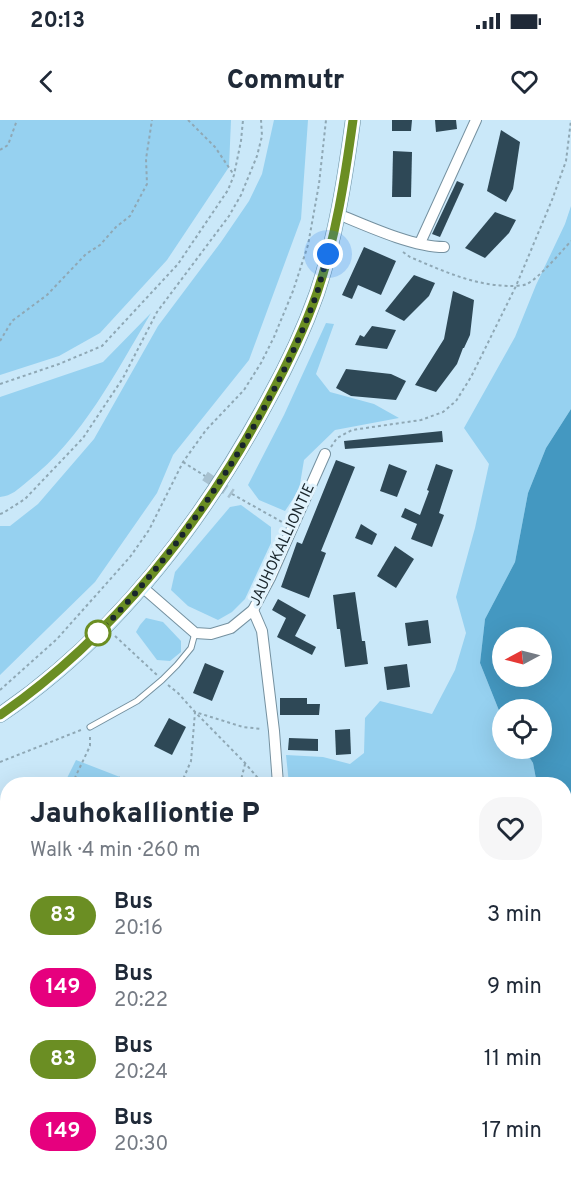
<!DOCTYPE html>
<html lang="en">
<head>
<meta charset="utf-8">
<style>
  :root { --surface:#fff; --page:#f6f6f7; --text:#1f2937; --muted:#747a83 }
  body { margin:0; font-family:Overpass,sans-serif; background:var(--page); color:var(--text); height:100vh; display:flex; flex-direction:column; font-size:22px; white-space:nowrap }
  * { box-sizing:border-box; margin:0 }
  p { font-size:20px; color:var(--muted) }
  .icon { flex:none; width:33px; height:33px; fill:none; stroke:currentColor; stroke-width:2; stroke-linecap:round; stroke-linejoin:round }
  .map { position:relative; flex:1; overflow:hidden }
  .sheet { position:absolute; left:0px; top:657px; width:572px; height:404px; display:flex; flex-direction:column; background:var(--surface); border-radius:24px 24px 0 0; box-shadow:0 6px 24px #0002 }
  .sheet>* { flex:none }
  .badge { padding:0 12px; border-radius:20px; font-size:21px; line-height:39px }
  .needle { width:39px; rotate:263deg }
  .fabs { position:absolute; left:492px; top:507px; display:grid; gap:12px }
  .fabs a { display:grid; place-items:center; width:60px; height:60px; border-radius:50%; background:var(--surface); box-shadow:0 6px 24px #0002; font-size:30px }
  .you { position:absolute; width:30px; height:30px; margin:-15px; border:4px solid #fff; border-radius:50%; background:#1a73e8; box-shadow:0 0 0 9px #1a73e833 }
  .map>.badge { position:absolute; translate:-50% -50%; box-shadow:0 0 0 3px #fff }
  .round { display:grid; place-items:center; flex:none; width:63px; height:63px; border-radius:24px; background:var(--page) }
  .summary { display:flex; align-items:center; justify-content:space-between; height:102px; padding:0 30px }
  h1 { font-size:28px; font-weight:800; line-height:45px }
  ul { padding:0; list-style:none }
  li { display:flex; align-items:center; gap:18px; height:72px; padding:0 30px }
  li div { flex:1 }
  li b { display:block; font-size:22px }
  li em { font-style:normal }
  li .badge { min-width:66px; font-weight:700; text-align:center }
  .status { display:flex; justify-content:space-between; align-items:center; height:42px; padding:0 30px; background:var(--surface); direction:ltr }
  .status svg { height:16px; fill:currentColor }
  header { display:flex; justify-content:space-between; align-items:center; height:78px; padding:0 30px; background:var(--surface); font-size:27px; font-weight:800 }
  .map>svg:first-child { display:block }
  .green { fill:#96d1f0 }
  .water { fill:#4498c1; fill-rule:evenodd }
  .building { fill:#2e4856 }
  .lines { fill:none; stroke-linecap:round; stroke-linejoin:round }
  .street-tunnel { stroke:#a7c1d0; stroke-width:10; stroke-dasharray:10 5; stroke-linecap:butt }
  .lane-casing { stroke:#7591a0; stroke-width:7 }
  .street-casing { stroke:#7591a0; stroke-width:12 }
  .secondary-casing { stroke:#7591a0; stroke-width:16 }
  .path { stroke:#8fa8b5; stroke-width:2; stroke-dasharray:3 3; stroke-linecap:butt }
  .lane { stroke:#fff; stroke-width:5 }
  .street { stroke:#fff; stroke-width:10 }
  .secondary { stroke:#c8edfe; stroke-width:15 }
  .line-casing { stroke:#fff; stroke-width:14 }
  .line { stroke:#6b8e23; stroke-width:9 }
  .walk { stroke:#19252b; stroke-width:6; stroke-dasharray:0 10.8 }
  .stop-dot { fill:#fff; stroke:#6b8e23; stroke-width:3 }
  .labels { text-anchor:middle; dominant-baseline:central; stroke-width:6; stroke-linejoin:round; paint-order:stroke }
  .street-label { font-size:15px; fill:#19252b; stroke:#e1f3fd }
</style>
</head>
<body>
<div class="status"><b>20:13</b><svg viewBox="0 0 49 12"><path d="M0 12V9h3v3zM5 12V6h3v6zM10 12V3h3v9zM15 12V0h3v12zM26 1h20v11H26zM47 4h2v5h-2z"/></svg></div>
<header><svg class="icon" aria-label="back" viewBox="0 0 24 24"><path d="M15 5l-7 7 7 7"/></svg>Commutr<svg class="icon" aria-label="heart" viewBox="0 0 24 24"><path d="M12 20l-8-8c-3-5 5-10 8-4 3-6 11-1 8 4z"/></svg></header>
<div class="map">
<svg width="571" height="1060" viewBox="0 0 571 1060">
  <rect width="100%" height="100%" fill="#cae8f9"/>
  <g class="green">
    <polygon points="0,0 231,0 229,47 167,140 100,213 59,236 0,255"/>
    <polygon points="274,0 308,0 301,99 249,240 173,335 157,373 95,462 0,555 0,406 10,406 38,384 94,319 158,206 221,122 249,81 262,54"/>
    <polygon points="571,86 571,289 546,328 528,373 515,442 485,499 480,543 502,598 502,628 524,629 533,643 537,664 289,664 286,635 323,637 350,644 364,633 365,598 380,581 432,594 455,550 466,513 456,477 475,408 489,344 464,308 515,217 536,165 565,104"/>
    <path d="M151,193c-35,59 -69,126 -123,168 -10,8 -16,15 -28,16v-100l103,-35z"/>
    <polygon points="326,203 334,204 316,254 330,272 374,284 399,298 335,310 304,340 299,370 285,391 259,380 248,365 284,295"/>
    <polygon points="241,385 271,407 271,423 245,479 232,492 218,500 188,486 171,470 175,452 230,387"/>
    <polygon points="146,498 163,502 181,521 181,532 170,541 157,540 136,512 140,505"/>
    <polygon points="76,640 120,657 158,664 64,664"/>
    <polygon points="0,864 7,878 7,899 0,894"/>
    <polygon points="0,925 7,930 8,935 0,980"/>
    <polygon points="12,1053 411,1053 408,1060 14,1060"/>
  </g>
  <path class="water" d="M571,289v771h-136l2,-7h127v-389h-27l-4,-21 -9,-14 18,-1v-38h-40v8l-22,-55 5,-44 30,-57 13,-69 18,-45zM502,518h40v38h-40z"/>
  <g class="building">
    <polygon points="392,0 412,0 411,11 392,11"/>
    <polygon points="435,0 456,0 457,9 436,12"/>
    <polygon points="501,10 520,22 513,69 506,82 487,71"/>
    <polygon points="393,31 412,32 411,77 392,77"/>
    <polygon points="457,61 464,64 440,117 432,114"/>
    <polygon points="495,92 516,100 509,113 485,138 465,128"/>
    <polygon points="364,127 396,141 381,175 358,165 352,179 342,175"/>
    <polygon points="414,155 435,163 429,176 404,201 385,191"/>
    <polygon points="453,171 474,180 470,215 464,228 463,228 457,244 436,272 415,265 444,219"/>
    <polygon points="372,206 396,210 387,229 355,225 360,215 364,217"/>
    <polygon points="346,249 391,254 406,261 396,280 351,276 336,268"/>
    <polygon points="442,311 443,322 345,329 344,321"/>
    <polygon points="336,340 355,347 321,431 326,433 309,478 281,467 297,422 302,424"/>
    <polygon points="389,344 407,351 397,377 380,371"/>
    <polygon points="436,344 453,350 439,393 444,395 432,427 411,419 417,404 401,397 405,388 420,395 429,371 427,370"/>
    <polygon points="361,404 377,414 372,425 355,418"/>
    <polygon points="395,426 414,439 396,468 377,456"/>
    <polygon points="355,472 362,521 365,521 368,544 345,547 340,509 337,509 333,475"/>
    <polygon points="278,479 306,495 295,516 316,527 312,535 277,517 286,498 272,490"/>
    <polygon points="428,500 431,523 408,526 405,503"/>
    <polygon points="205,543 224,551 212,581 193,573"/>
    <polygon points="407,544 410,567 387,570 384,547"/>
    <polygon points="280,578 307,578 307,584 320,584 319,595 280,595"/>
    <polygon points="169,598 186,607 172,635 154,626"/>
    <polygon points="350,609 351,634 336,635 335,610"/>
    <polygon points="289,618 318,619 318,631 288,630"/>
  </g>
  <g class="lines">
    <polyline class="street-tunnel" points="205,356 232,374"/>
    <defs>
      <polyline id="lane" points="90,607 137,581 162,560 177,545 191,528 195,513"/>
      <g id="street">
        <path d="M338,94c29,12 75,33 106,33"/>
        <polyline points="420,123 476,0"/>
        <polyline points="141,466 195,513 211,514 231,508 253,490 270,458 325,334"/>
        <polyline points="253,490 262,511 274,611 278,664"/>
        <polyline points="0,850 8,864"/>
        <polyline points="0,1012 8,1000"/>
      </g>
      <path id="secondary" d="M0,595c115,-78 203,-194 268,-315 19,-34 36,-70 49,-107 19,-56 28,-115 36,-173"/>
    </defs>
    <use href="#lane" class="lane-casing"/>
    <use href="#street" class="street-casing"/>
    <use href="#secondary" class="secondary-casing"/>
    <g class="path">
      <polyline points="188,0 215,27 234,55"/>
      <polyline points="0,30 8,25 17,0"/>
      <path d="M403,132l7,5c33,14 63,28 99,29 5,0 13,0 18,-2 12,-6 34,-32 44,-43"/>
      <polyline points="0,221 12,201 47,175 86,134 100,125 116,107 130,96 147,64 146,39 152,0"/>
      <polyline points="0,264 59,244 102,226 178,144 228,70 234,55 241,21 243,0"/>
      <polyline points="331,327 337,318 352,310 421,300 443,292 456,281 471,257 516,166 552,80 566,41 571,0"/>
      <polyline points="183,342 205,356"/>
      <polyline points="232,374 282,402"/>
      <polyline points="0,394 3,393 25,379 83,318 123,258 157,192 229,96 241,75 257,36 262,16 261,0"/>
      <polyline points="115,516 157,555"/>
      <polyline points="168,565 178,573 195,592 243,607 262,609"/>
      <polyline points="0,570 57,519 130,437 149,410 183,342 206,310 244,270 261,243 274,217 293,171 308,125 319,64 326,0"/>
      <polyline points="0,642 81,610"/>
      <polyline points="72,664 90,626 90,616"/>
      <polyline points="116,664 120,657"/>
      <polyline points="181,664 191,641 195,592 245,643 263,664"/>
      <polyline points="240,664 245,644"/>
      <polyline points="0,807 3,807 8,797"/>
      <polyline points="3,807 8,818"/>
      <polyline points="0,1035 3,1060"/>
      <polyline points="130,1053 138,1060"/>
      <polyline points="237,1053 245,1060"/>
      <polyline points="343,1053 354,1060"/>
      <polyline points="394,1053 394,1060"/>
      <polyline points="212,1060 215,1053"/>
    </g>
    <use href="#lane" class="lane"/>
    <use href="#street" class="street"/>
    <use href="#secondary" class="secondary"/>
  </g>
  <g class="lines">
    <defs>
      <path id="line" d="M0,595c113,-78 204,-194 268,-315 19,-35 36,-70 49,-107 19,-56 28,-115 36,-173"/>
    </defs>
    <use href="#line" class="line-casing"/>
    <use href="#line" class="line"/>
    <path class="walk" d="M98,513c22,-21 42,-45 61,-68 42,-52 79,-108 111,-168 18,-33 34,-68 47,-104 4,-13 7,-26 11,-39"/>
  </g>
  <circle class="stop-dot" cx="98" cy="513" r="12"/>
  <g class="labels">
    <g class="street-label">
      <text transform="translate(283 425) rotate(-65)">JAUHOKALLIONTIE</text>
    </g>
  </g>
</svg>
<div class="fabs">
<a><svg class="needle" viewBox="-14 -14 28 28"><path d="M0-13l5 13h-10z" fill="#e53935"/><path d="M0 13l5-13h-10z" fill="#747a83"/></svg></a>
<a><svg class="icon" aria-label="locate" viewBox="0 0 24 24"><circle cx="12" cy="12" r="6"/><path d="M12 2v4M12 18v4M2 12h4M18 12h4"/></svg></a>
</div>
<div class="you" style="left:328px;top:134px"></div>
<section class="sheet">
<div class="summary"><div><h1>Jauhokalliontie P</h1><p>Walk · 4 min · 260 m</p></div><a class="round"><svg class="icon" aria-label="heart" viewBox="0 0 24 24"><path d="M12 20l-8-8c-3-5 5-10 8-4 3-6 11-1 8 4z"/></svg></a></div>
<ul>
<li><span class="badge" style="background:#6b8e23;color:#fff">83</span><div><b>Bus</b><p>20:16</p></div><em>3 min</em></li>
<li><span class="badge" style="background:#e6007e;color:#fff">149</span><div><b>Bus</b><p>20:22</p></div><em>9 min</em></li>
<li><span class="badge" style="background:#6b8e23;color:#fff">83</span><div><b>Bus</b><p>20:24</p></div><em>11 min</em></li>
<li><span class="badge" style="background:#e6007e;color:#fff">149</span><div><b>Bus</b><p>20:30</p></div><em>17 min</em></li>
</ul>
</section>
</div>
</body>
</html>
